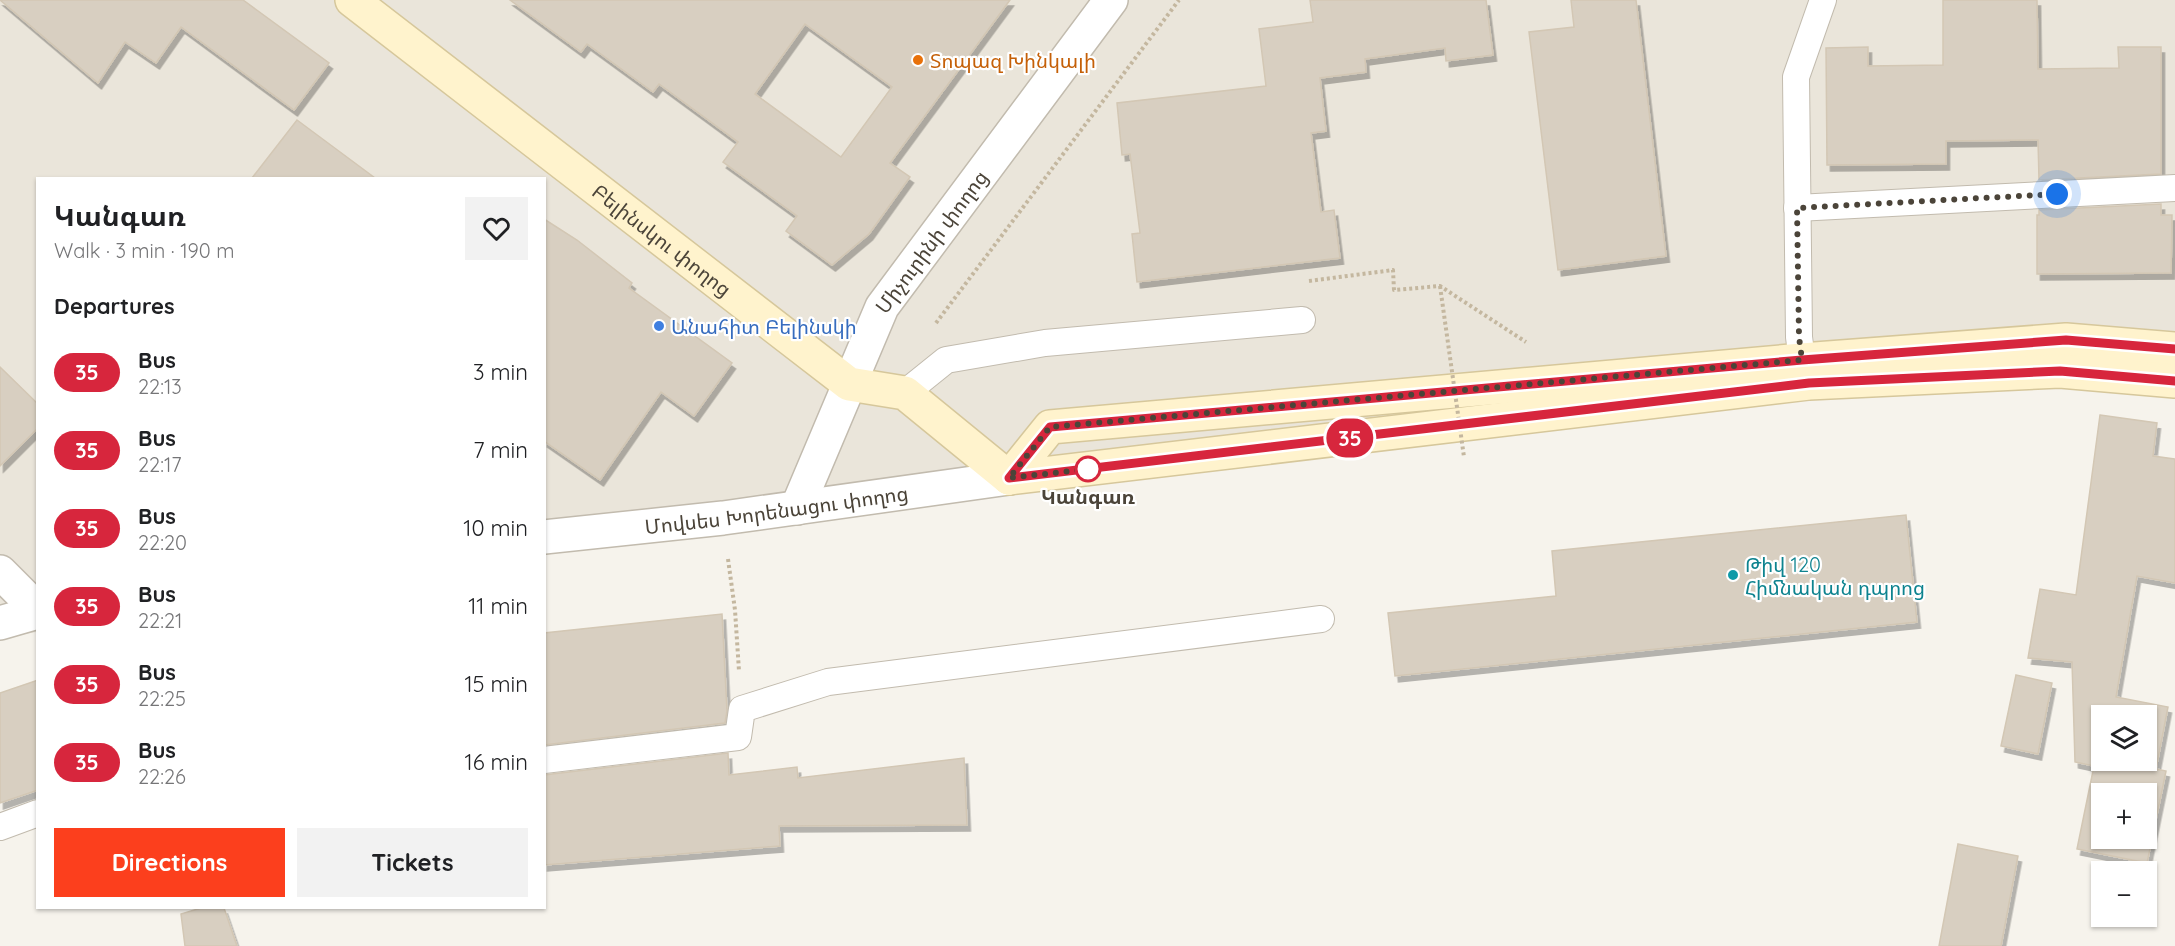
<!DOCTYPE html>
<html lang="en">
<head>
<meta charset="utf-8">
<style>
  :root { --surface:#fff; --page:#f2f2f2; --text:#202124; --muted:#757577; --accent:#fc3f1d }
  body { margin:0; font-family:Quicksand,"Noto Sans Armenian",sans-serif; background:var(--page); color:var(--text); height:100vh; display:flex; flex-direction:column; font-size:22px; white-space:nowrap }
  * { box-sizing:border-box; margin:0 }
  p { font-size:20px; color:var(--muted) }
  .icon { flex:none; width:33px; height:33px; fill:none; stroke:currentColor; stroke-width:2; stroke-linecap:round; stroke-linejoin:round }
  .map { position:relative; flex:1; overflow:hidden }
  .side { position:absolute; left:36px; top:177px; width:510px; height:732px; display:flex; flex-direction:column; background:var(--surface); border-radius:0px; box-shadow:0 2px 4px #0004 }
  .side>* { flex:none }
  .badge { padding:0 12px; border-radius:20px; font-size:21px; line-height:39px }
  .fabs { position:absolute; left:2091px; top:705px; display:grid; gap:12px }
  .fabs a { display:grid; place-items:center; width:66px; height:66px; border-radius:0px; background:var(--surface); box-shadow:0 2px 4px #0004; font-size:30px }
  .you { position:absolute; width:30px; height:30px; margin:-15px; border:4px solid #fff; border-radius:50%; background:#1a73e8; box-shadow:0 0 0 9px #1a73e833 }
  .map>.badge { position:absolute; translate:-50% -50%; box-shadow:0 0 0 3px #fff }
  h2 { padding:0 18px; font-size:22px; line-height:54px }
  .round { display:grid; place-items:center; flex:none; width:63px; height:63px; border-radius:0px; background:var(--page) }
  .head { display:flex; align-items:center; justify-content:space-between; height:102px; padding:0 18px }
  h1 { font-size:28px; font-weight:700; line-height:45px }
  .action { display:flex; gap:12px; margin-top:auto; padding:12px 18px }
  .action a { flex:1; height:69px; border-radius:0px; background:var(--accent); color:#fff; font-size:24px; font-weight:700; line-height:69px; text-align:center }
  .action a+a { background:var(--page); color:var(--text) }
  ul { padding:0; list-style:none }
  li { display:flex; align-items:center; gap:18px; height:78px; padding:0 18px }
  li div { flex:1 }
  li b { display:block; font-size:22px }
  li em { font-style:normal }
  li .badge { min-width:66px; font-weight:700; text-align:center }
  .map>svg:first-child { display:block }
  .residential { fill:#eae5da }
  .building { fill:#d8cfc1; stroke:#d3c7b4; stroke-width:1.5; fill-rule:evenodd; filter:url(#shadow) }
  .lines { fill:none; stroke-linecap:round; stroke-linejoin:round }
  .service-casing { stroke:#c2bbae; stroke-width:28 }
  .minor-casing { stroke:#c2bbae; stroke-width:36 }
  .tertiary-casing { stroke:#c2bbae; stroke-width:36 }
  .secondary-casing { stroke:#d6c79b; stroke-width:36 }
  .path { stroke:#c4b79f; stroke-width:4; stroke-dasharray:3 3; stroke-linecap:butt }
  .service { stroke:#fff; stroke-width:26 }
  .minor { stroke:#fff; stroke-width:33 }
  .tertiary { stroke:#fff; stroke-width:33 }
  .secondary { stroke:#fff3cd; stroke-width:33 }
  .path-bridge { stroke:#c4b79f; stroke-width:4; stroke-dasharray:3 3; stroke-linecap:butt }
  .line-casing { stroke:#fff; stroke-width:14 }
  .line { stroke:#d7263d; stroke-width:9 }
  .walk { stroke:#4b4439; stroke-width:6; stroke-dasharray:0 10.8 }
  .food-dot { fill:#e8710a; stroke:#fff; stroke-width:2 }
  .shop-dot { fill:#3f7fe0; stroke:#fff; stroke-width:2 }
  .stop-dot { fill:#fff; stroke:#d7263d; stroke-width:3 }
  .culture-dot { fill:#0f9aa8; stroke:#fff; stroke-width:2 }
  .labels { text-anchor:middle; dominant-baseline:central; stroke-width:4.5; stroke-linejoin:round; paint-order:stroke }
  .food-label { font-size:20px; fill:#c56008; stroke:#fff; text-anchor:start }
  .street-label { font-size:20px; fill:#4b4439; stroke:#fff }
  .shop-label { font-size:20px; fill:#366cbe; stroke:#fff; text-anchor:start }
  .stop-label { font-size:20px; font-weight:bold; fill:#4b4439; stroke:#fff }
  .culture-label { font-size:20px; fill:#0d838f; stroke:#fff; text-anchor:start }
</style>
</head>
<body>
<div class="map">
<svg width="2175" height="946" viewBox="0 0 2175 946">
  <defs>
    <filter id="shadow"><feDropShadow dx="3.5" dy="6" stdDeviation="0" flood-color="#0004"/></filter>
  </defs>
  <rect width="100%" height="100%" fill="#f6f3ec"/>
  <polygon class="residential" points="0,0 2175,0 2175,386 1870,379 621,543 545,555 544,178 38,178 37,632 0,638"/>
  <g class="building">
    <polygon points="0,0 243,0 329,63 294,110 181,27 156,63 125,42 98,83"/>
    <path d="M510,0h500l-120,163 20,14 -41,57 -37,31 -46,-34 11,-15 -74,-54 15,-20 -79,-58 -6,8 -66,-48 -6,8zM805,24l87,63 -51,70 -86,-63z"/>
    <polygon points="1310,0 1486,0 1493,55 1446,61 1445,48 1365,59 1366,72 1320,78 1326,131 1311,133 1321,212 1334,210 1340,258 1137,282 1132,234 1140,233 1130,154 1122,155 1117,103 1266,86 1259,29 1313,22"/>
    <polygon points="1571,0 1636,0 1666,256 1558,270 1529,32 1574,27"/>
    <polygon points="1943,0 2037,0 2038,69 2119,68 2118,47 2161,47 2161,174 2039,180 2038,140 1946,141 1946,164 1827,165 1826,48 1868,47 1868,66 1943,65"/>
    <polygon points="297,120 375,178 252,178"/>
    <polygon points="2161,204 2161,215 2172,215 2171,273 2037,274 2037,215 2039,215 2039,210"/>
    <polygon points="544,219 577,240 632,283 629,288 732,363 694,416 661,392 600,480 544,441"/>
    <polygon points="0,367 38,404 38,428 0,466"/>
    <path d="M2100,415l57,8 -4,33 22,3v124l-38,-7 -21,121 52,10 -12,62 10,2 -19,92 -70,-14 17,-83 -19,-4 -3,-100 -44,-4 12,-69 36,6zM2102,716h44v44h-44zM2102,794h44v44h-44z"/>
    <polygon points="1906,515 1917,622 1395,676 1388,613 1556,596 1552,551"/>
    <polygon points="722,614 727,711 725,723 544,745 544,633"/>
    <polygon points="2016,675 2052,683 2038,754 2001,746"/>
    <polygon points="38,680 38,790 0,803 0,693"/>
    <polygon points="728,753 729,775 797,767 798,778 964,758 967,825 779,826 780,846 544,865 544,775"/>
    <polygon points="1958,844 2018,856 2001,946 1939,946"/>
    <polygon points="201,908 224,908 237,946 185,946 181,914"/>
  </g>
  <g class="lines">
    <defs>
      <g id="service">
        <polyline points="1797,208 2175,188"/>
        <polyline points="1802,360 1799,337 1796,77 1823,0"/>
        <polyline points="905,393 946,360 1045,343 1302,320"/>
        <polyline points="544,760 738,737 742,709 828,682 1321,619"/>
        <polyline points="0,827 38,813"/>
      </g>
      <g id="minor">
        <path id="s1" d="M797,508l85,-201 229,-307"/>
        <polyline points="0,572 38,610"/>
      </g>
      <g id="tertiary">
        <path id="s2" d="M544,537l179,-19 286,-40"/>
        <polyline points="0,623 38,612"/>
      </g>
      <g id="secondary">
        <path id="s3" d="M352,0l497,384 56,9 104,85"/>
        <polyline points="1009,478 1050,427 1802,360 2066,340 2175,349"/>
        <polyline points="1009,478 1809,383 2060,371 2175,381"/>
      </g>
    </defs>
    <use href="#service" class="service-casing"/>
    <use href="#minor" class="minor-casing"/>
    <use href="#tertiary" class="tertiary-casing"/>
    <use href="#secondary" class="secondary-casing"/>
    <g class="path">
      <polyline points="1309,281 1393,270 1394,290 1440,286 1526,342"/>
      <polyline points="936,323 1179,0"/>
      <polyline points="728,559 735,610 739,671"/>
    </g>
    <use href="#service" class="service"/>
    <use href="#minor" class="minor"/>
    <use href="#tertiary" class="tertiary"/>
    <use href="#secondary" class="secondary"/>
    <polyline class="path-bridge" points="1440,286 1464,457"/>
  </g>
  <g class="lines">
    <defs>
      <polyline id="line" points="2175,349 2066,340 1802,360 1050,427 1009,478 1809,383 2060,371 2175,381"/>
    </defs>
    <use href="#line" class="line-casing"/>
    <use href="#line" class="line"/>
    <polyline class="walk" points="1088,469 1009,478 1050,427 1802,360 1799,337 1797,208 2057,194"/>
  </g>
  <circle class="food-dot" cx="918" cy="60" r="6"/>
  <circle class="shop-dot" cx="659" cy="326" r="6"/>
  <circle class="stop-dot" cx="1088" cy="469" r="12"/>
  <circle class="culture-dot" cx="1733" cy="575" r="6"/>
  <g class="labels">
    <g class="food-label">
      <text x="930" y="60">Տոպազ Խինկալի</text>
    </g>
    <g class="street-label">
      <text stroke="none"><textPath href="#s3" startOffset="392">Բելինսկու փողոց</textPath></text>
      <text stroke="none"><textPath href="#s1" startOffset="300">Միչուրինի փողոց</textPath></text>
      <text stroke="none"><textPath href="#s2" startOffset="234">Մովսես Խորենացու փողոց</textPath></text>
    </g>
    <g class="shop-label">
      <text x="671" y="326">Անահիտ Բելինսկի</text>
    </g>
    <g class="stop-label">
      <text x="1088" y="496">Կանգառ</text>
    </g>
    <g class="culture-label">
      <text x="1745" y="564">Թիվ 120<tspan x="1745" dy="23">Հիմնական դպրոց</tspan></text>
    </g>
  </g>
</svg>
<div class="fabs">
<a><svg class="icon" aria-label="layers" viewBox="0 0 24 24"><path d="M12 4l9 5-9 5-9-5zM3 14l9 5 9-5"/></svg></a>
<a>+</a>
<a>−</a>
</div>
<div class="you" style="left:2057px;top:194px"></div>
<b class="badge" style="left:1350px;top:438px;background:#d7263d;color:#fff">35</b>
<section class="side">
<div class="head"><div><h1>Կանգառ</h1><p>Walk · 3 min · 190 m</p></div><a class="round"><svg class="icon" aria-label="heart" viewBox="0 0 24 24"><path d="M12 20l-8-8c-3-5 5-10 8-4 3-6 11-1 8 4z"/></svg></a></div>
<h2>Departures</h2>
<ul>
<li><span class="badge" style="background:#d7263d;color:#fff">35</span><div><b>Bus</b><p>22:13</p></div><em>3 min</em></li>
<li><span class="badge" style="background:#d7263d;color:#fff">35</span><div><b>Bus</b><p>22:17</p></div><em>7 min</em></li>
<li><span class="badge" style="background:#d7263d;color:#fff">35</span><div><b>Bus</b><p>22:20</p></div><em>10 min</em></li>
<li><span class="badge" style="background:#d7263d;color:#fff">35</span><div><b>Bus</b><p>22:21</p></div><em>11 min</em></li>
<li><span class="badge" style="background:#d7263d;color:#fff">35</span><div><b>Bus</b><p>22:25</p></div><em>15 min</em></li>
<li><span class="badge" style="background:#d7263d;color:#fff">35</span><div><b>Bus</b><p>22:26</p></div><em>16 min</em></li>
</ul>
<div class="action"><a>Directions</a><a>Tickets</a></div>
</section>
</div>
</body>
</html>
